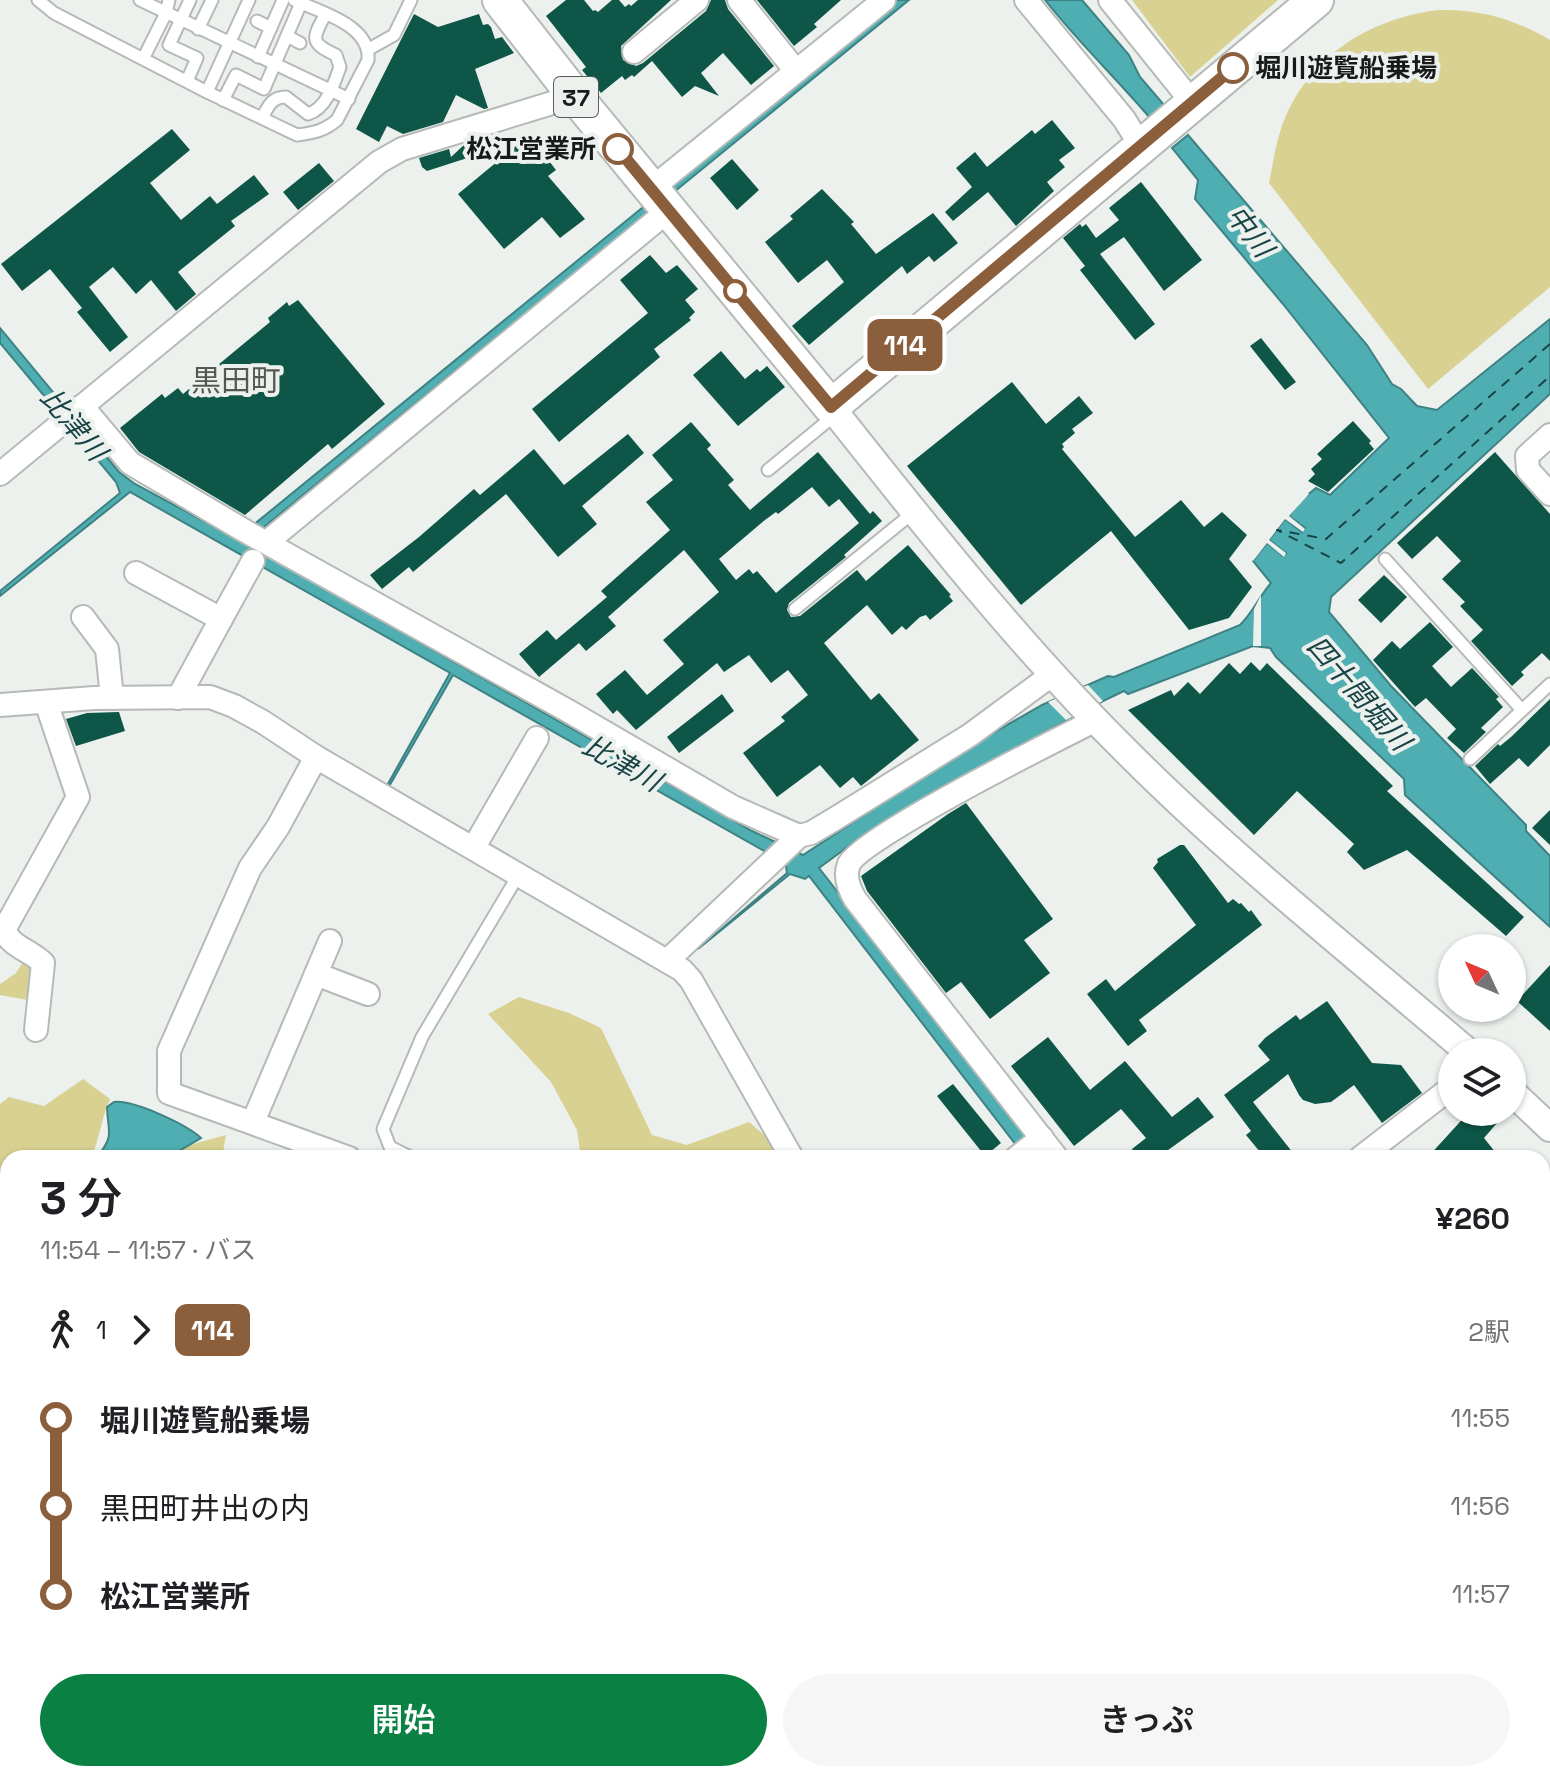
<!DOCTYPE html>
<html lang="ja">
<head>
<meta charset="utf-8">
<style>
  :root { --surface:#fff; --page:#f6f6f6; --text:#202124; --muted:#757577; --accent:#0b8043 }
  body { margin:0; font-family:"Space Grotesk","Noto Sans JP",sans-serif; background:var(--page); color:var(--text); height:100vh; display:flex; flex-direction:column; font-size:30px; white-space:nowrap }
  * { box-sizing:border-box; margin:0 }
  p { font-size:26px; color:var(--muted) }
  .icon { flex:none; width:44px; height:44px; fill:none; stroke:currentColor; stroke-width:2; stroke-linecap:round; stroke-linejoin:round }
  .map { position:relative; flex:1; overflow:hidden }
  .details { position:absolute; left:0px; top:1150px; width:1550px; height:632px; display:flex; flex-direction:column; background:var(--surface); border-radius:24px 24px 0 0; box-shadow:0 2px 6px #0004 }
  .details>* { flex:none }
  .badge { padding:0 16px; border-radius:12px; font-size:28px; line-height:52px }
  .needle { width:52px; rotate:314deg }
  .fabs { position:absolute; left:1438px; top:934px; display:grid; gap:16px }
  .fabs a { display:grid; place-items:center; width:88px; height:88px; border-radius:50%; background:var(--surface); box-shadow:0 2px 6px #0004; font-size:40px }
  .map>.badge { position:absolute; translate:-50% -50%; box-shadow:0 0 0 4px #fff }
  .legs { display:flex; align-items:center; gap:12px; height:88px; padding:0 40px; font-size:26px }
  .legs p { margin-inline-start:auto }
  .headline { display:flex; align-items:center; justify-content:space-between; height:136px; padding:0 40px }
  h1 { font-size:44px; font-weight:600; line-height:60px }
  .cta { display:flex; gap:16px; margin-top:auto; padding:16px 40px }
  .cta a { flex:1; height:92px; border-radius:48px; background:var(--accent); color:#fff; font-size:32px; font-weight:600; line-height:92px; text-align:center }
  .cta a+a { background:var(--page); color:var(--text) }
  ul { padding:0 40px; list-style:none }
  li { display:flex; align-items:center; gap:28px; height:88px; font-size:30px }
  li i { display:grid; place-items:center; width:12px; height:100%; margin:0 10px; background:currentColor }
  li i::after { content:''; width:20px; height:20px; margin:-10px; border:6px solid; border-radius:50%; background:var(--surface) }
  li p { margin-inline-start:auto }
  li:first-child i { background:linear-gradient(#0000 50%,currentColor 0) }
  li:last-child i { background:linear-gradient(currentColor 50%,#0000 0) }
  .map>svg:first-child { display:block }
  .green { fill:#d8d192 }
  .water { fill:#4eaeb1; stroke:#3e8284; stroke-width:2 }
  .pier { fill:#ecf1ed }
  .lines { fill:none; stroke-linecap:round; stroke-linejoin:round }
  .ferry { stroke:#184446; stroke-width:2; stroke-dasharray:10 8; stroke-linecap:butt }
  .building { fill:#0e5647; fill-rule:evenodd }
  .service-casing { stroke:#b6bab7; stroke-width:15 }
  .minor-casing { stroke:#b6bab7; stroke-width:26 }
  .tertiary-casing { stroke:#b6bab7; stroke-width:30 }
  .primary-casing { stroke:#b6bab7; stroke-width:38 }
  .service { stroke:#fff; stroke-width:11 }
  .minor { stroke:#fff; stroke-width:22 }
  .tertiary { stroke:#fff; stroke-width:26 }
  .primary { stroke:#fff; stroke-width:34 }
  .line-1-casing { stroke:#fff; stroke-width:18 }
  .line-1 { stroke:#8b5e3c; stroke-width:12 }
  .stop-1-dot { fill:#fff; stroke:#8b5e3c; stroke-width:4 }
  .labels { text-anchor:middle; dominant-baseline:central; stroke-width:8; stroke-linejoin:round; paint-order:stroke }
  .shield { fill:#ecf1ed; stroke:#585b59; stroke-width:2 }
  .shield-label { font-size:24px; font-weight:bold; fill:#191b1a }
  .stop-label { font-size:26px; font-weight:bold; fill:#191b1a; stroke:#ecf1ed; text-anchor:start }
  .water-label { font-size:28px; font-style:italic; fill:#184446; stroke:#ecf1ed }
  .quarter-label { font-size:30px; fill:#555956; stroke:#ecf1ed }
</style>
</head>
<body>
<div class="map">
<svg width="1550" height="1782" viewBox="0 0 1550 1782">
  <rect width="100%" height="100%" fill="#ecf1ed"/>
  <g class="green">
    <polygon points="1132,0 1278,0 1190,77"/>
    <path d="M1439,10c40,-1 76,9 111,30v247l-122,102 -159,-206c4,-18 6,-37 12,-54 24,-70 87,-111 158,-119z"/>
    <polygon points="25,959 32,964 33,1001 0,995 0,984 16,973"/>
    <polygon points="519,997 569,1013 601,1028 652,1135 687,1145 749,1122 776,1145 773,1158 581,1158 577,1130 551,1082 488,1014"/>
    <path d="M83,1079l27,20c-9,20 -10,39 -19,59h-83v497l-8,-4v-547l9,-7 35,9z"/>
    <polygon points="226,1135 222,1158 172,1158 182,1147"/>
    <polygon points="8,1671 8,1774 547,1774 552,1782 0,1782 0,1684"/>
  </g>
  <g class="water">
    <path d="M897,0h12l-650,531 -7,16 500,284 51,24 157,-103 82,-47 66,-29 6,1 126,-52c13,-13 19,-28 31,-42l-18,-22 14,-18 16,13 3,-3 -17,-13 16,-21 17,13 3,-4 -16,-12 10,-14 17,-14 14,7 59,-57 -106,-134 -88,-105 3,-19 -26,-32 16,-13 179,210 25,39 9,5 16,17 20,4 113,-91v75l-219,203 -2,15 62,74 135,139v6l24,25v71l-145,-132 -1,-16 -128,-122 -6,-9 -17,-2 -125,48 -4,-3 -21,10 -175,94 -75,48 -34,25 226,290h-19l-217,-282 -4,3 -15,-5 -92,75 89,-76 -1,-7 -13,-10 -320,-181 -66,115 -2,-1 65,-116 -320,-181 -130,104v-5l120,-98 -4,-11 -116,-139v-15l119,144 16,12 106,57 4,-1 7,-14z"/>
    <path d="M1045,0h37l47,55 11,22 25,29 -15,12c-34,-40 -72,-76 -105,-118z"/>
    <path d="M114,1102c21,-2 73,23 87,36l-34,20h-70c18,-25 11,-23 10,-51z"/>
  </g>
  <g class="pier">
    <polygon points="1306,491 1309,494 1289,516 1305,529 1303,532 1285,519 1269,540 1286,553 1284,557 1267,543 1253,561 1250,558 1296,500"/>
    <polygon points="1261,595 1261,646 1253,646 1254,609"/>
    <polygon points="1088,685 1103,701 1066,720 1048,702"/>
  </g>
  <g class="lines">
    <polyline class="ferry" points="1550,344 1326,539 1277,530 1341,563 1550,376"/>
  </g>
  <g class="building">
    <polygon points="566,0 584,0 593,11 595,10 598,12 612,0 619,0 625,7 629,4 631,6 638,0 671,0 621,46 623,60 636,66 643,63 706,11 711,0 725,0 728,9 774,66 751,85 723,53 701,73 719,96 695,86 682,97 652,61 634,77 632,75 625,80 622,76 601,93 582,70 586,67 546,16"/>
    <polygon points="757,0 841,0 814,24 817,27 794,46"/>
    <polygon points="414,14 438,27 479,14 483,25 488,24 491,27 495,39 502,37 514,53 475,69 488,108 484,109 456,95 443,122 403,134 387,126 379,142 356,129"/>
    <polygon points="1052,120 1075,148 1059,160 1065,167 1047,182 1054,191 1016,226 988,192 953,221 945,212 972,187 956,168 975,152 987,167 1032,130 1035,134"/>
    <polygon points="172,129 190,150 150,183 181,220 210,196 217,204 254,175 269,194 231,221 235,226 178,272 196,294 176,311 151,280 136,294 113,267 89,287 128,337 110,352 77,312 82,308 50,269 22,291 1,264"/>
    <polygon points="527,137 535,147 541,142 554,157 549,161 556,170 548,176 585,219 560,238 542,217 504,249 458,194"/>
    <polygon points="479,140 489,151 427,171 422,167 419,158 449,149 451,157 465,144"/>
    <polygon points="732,159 759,190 737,210 710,178"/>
    <polygon points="319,163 334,181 298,210 283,192"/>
    <polygon points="1141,182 1202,260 1164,291 1124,237 1100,254 1155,324 1135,340 1080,270 1085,266 1063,238 1080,224 1082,227 1086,224 1096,238 1119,220 1109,208"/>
    <polygon points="822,189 854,222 851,224 876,254 933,213 958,243 934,262 929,256 907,274 902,266 809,345 792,326 844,282 827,260 798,283 765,242 793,219 790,216"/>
    <polygon points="650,255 666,273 677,265 698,289 685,300 695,312 689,318 691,320 654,349 660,357 559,442 532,409 648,313 620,280"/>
    <polygon points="298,300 385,404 332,449 328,444 245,515 139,452 120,428 162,394 165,398 178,388 183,394 270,322 268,318 287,302 289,306"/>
    <polygon points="1261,338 1296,382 1285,390 1250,346"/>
    <polygon points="721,351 745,379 757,369 760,372 767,366 785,387 738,426 693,375"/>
    <polygon points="1012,382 1046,424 1079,396 1093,413 1072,429 1075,433 1062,444 1064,447 1062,449 1135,537 1181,500 1204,527 1222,512 1247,535 1229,559 1252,587 1229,618 1189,630 1111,531 1021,605 907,466"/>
    <polygon points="1353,421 1371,441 1369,443 1374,449 1328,492 1308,481 1315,474 1311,469 1322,459 1317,454"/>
    <path d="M691,422l20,23 -4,4 27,31 -6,5 22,25 68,-58 52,62 3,-3 9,10 -38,34 2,2 -57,46 -2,7 4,7 9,-1 57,-46 9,11 42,-36 43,50 -2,1 4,5 -23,19 -4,-5 -6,2 -14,13 -4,-4 -10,9 -25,-30 -43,38 47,57 8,-7 40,47 -58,46 -8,-9 -13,11 -20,-23 -43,32 -34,-44 42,-32 -4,-4 27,-22 -20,-25 -17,13 -22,-28 -25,17 -7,-9 -81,67 -19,-20 -4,4 -17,-20 29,-24 22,25 37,-31 -21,-24 56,-48 -35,-42 -76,67 8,9 -30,25 -7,-8 -40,34 -20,-23 28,-24 9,10 51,-43 -6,-6 69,-61 -24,-28 27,-22 -21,-25zM812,487l17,20 10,-8 20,24 -83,70 -19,-22 -4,3 -4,-5 -13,11 -17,-21 46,-39 11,-8 2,2z"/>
    <polygon points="628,434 644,453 582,506 597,524 558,557 506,494 413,572 409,567 382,589 370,575 419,537 474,489 480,495 534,449 564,485"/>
    <polygon points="1495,452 1550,514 1550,661 1542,653 1521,672 1524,675 1512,686 1471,641 1483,630 1460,606 1465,602 1442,579 1461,561 1437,536 1412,559 1397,543"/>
    <polygon points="1384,575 1407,597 1381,623 1358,600"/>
    <polygon points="1430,622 1453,647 1432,666 1451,687 1472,668 1499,697 1496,699 1503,707 1481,728 1486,732 1464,753 1447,738 1456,729 1426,698 1415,707 1373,660 1392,641 1400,649"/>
    <polygon points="1251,662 1260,671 1267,663 1393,786 1387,791 1524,917 1506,936 1407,850 1364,870 1347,852 1354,844 1297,791 1254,835 1128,710 1171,690 1174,696 1188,682 1200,694 1229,663 1240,674"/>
    <polygon points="722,694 734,711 679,753 667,737"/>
    <polygon points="1550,699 1550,745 1528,767 1519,758 1490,784 1475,766 1498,744 1500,746 1511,737"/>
    <polygon points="119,712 125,731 76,746 66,719 87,713"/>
    <polygon points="966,803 1053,919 1024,940 1050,973 990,1019 961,982 946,993 867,891 861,876 948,814"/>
    <polygon points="1550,810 1550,845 1532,828"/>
    <polygon points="1180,845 1184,845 1228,903 1233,899 1239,904 1241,903 1249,912 1251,910 1262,925 1139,1020 1147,1031 1128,1046 1087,994 1106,979 1115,991 1196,925 1153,868 1158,862 1157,859"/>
    <polygon points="1550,965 1550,1031 1517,1001"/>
    <polygon points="1327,1001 1372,1063 1401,1065 1422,1093 1382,1123 1354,1085 1331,1102 1315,1104 1303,1100 1299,1095 1288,1074 1253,1102 1297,1158 1265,1158 1246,1135 1251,1131 1224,1095 1270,1060 1258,1046 1265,1038 1296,1015 1300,1020"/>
    <polygon points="1048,1037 1090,1090 1125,1061 1172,1117 1198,1097 1214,1117 1157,1158 1138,1158 1132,1149 1146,1138 1121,1109 1074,1146 1011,1066"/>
    <polygon points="953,1084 1001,1143 985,1156 937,1096"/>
    <polygon points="1469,1112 1486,1112 1497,1123 1484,1138 1500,1158 1427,1158"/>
  </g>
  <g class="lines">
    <defs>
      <g id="service">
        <polyline points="38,0 54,13 143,59"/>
        <polyline points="140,0 349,99"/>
        <polyline points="169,0 166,13 143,59 207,92 249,0"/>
        <polyline points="257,21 271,28"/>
        <polyline points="198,29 212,0"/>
        <polyline points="287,36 300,43"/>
        <polyline points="369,49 394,35 411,0"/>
        <polyline points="258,57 283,0"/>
        <polyline points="187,81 197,58 169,45 190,0"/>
        <path d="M207,92l90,43c16,-2 27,-4 40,-15l31,-60c3,-35 -48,-48 -74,-60"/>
        <polyline points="223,100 236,75 264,89 301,3"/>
        <path d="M262,118c6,-11 9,-21 24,-21l22,17c18,-5 26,-30 32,-47l-4,-12c-26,-12 -24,-16 -11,-40"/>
        <polyline points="768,470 835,415"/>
        <polyline points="1385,559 1522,710"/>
        <polyline points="795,609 915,511"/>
        <polyline points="1470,759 1550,684"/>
        <polyline points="412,1158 390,1147 383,1129 422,1037 519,874"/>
      </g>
      <g id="minor">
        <polyline points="739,0 796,71"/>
        <polyline points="1026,0 1124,119 1141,146"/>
        <polyline points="1110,0 1192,102"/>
        <polyline points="634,52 697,0"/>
        <polyline points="651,189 884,0"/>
        <polyline points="82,406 130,463 245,531 570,712 733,807 799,836"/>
        <polyline points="1550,435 1527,456 1528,470 1550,494"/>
        <polyline points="0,474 379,162 402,149 575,96"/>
        <polyline points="267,542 669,210"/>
        <polyline points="136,573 221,619 178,698"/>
        <polyline points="83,617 107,649 112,698"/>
        <polyline points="221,619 253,561"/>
        <polyline points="0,705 94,698 210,697 234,706 263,722 316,757 682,970 691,980 792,1158"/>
        <polyline points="316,757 278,827 250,868 169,1051 169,1093 349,1158"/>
        <polyline points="474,847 537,738"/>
        <polyline points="668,960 799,836 811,833 833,820 970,735 1053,674"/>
        <polyline points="316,974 368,994"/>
        <path d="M36,1030l7,-67c-13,-13 -32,-16 -39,-33l74,-133 -32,-95"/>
        <polyline points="253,1122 330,941"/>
        <polyline points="1016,1158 1042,1138"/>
        <path d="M1057,1158l-202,-259c-6,-10 -11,-23 -6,-35 13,-27 209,-125 247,-144"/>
        <polyline points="1360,1158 1452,1087"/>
        <polyline points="1542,1644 1550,1651"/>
        <polyline points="656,1774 679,1782"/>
        <polyline points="821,1774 830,1782"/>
        <polyline points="1100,1774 1107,1782"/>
        <polyline points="1006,1782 1014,1774"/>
        <polyline points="1183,1782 1190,1774"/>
      </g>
      <g id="tertiary">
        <path d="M831,407c95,120 191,242 300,349 105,105 224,199 337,296"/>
        <polyline points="1512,1092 1550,1128"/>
      </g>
      <polyline id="primary" points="500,0 575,96 831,407 1316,0"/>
    </defs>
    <use href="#service" class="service-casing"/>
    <use href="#minor" class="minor-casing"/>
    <use href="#tertiary" class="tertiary-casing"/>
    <use href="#primary" class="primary-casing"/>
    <use href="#service" class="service"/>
    <use href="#minor" class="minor"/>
    <use href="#tertiary" class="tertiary"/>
    <use href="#primary" class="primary"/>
  </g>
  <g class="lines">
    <defs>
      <polyline id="line-1" points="618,149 831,407 1233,68"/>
    </defs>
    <use href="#line-1" class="line-1-casing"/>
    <use href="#line-1" class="line-1"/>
  </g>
  <g class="stop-1-dot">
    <circle cx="1233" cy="68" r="14"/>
    <circle cx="618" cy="149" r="14"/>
    <circle cx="735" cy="291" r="10"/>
  </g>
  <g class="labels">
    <rect class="shield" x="554" y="77" width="44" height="40" rx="6"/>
    <g class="shield-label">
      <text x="576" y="97">37</text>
    </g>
    <g class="stop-label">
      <text x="1255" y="68">堀川遊覧船乗場</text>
      <text x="596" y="149" text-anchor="end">松江営業所</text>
    </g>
    <g class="water-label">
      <text transform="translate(1250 231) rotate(52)">中川</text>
      <text transform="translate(74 424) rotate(50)">比津川</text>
      <text transform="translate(1359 693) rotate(49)">四十間堀川</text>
      <text transform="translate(622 763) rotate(29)">比津川</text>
    </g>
    <g class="quarter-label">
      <text x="236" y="380">黒田町</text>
    </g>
  </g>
</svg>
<div class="fabs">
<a><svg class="needle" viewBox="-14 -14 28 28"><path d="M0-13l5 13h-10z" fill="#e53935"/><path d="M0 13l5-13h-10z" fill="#757577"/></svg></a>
<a><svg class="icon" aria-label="layers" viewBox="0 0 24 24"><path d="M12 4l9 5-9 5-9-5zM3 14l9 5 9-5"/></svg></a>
</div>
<b class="badge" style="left:905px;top:345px;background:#8b5e3c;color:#fff">114</b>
<section class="details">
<div class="headline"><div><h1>3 分</h1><p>11:54 – 11:57 · バス</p></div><b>¥260</b></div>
<div class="legs"><svg class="icon" aria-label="walk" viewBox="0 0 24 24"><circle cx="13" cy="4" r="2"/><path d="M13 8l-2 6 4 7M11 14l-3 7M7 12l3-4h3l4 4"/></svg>1<svg class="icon" aria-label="forward" viewBox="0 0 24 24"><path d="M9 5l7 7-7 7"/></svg><b class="badge" style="background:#8b5e3c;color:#fff">114</b><p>2駅</p></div>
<ul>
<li><i style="color:#8b5e3c"></i><b>堀川遊覧船乗場</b><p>11:55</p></li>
<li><i style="color:#8b5e3c"></i><span>黒田町井出の内</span><p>11:56</p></li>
<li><i style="color:#8b5e3c"></i><b>松江営業所</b><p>11:57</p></li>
</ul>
<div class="cta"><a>開始</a><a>きっぷ</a></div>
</section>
</div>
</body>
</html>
